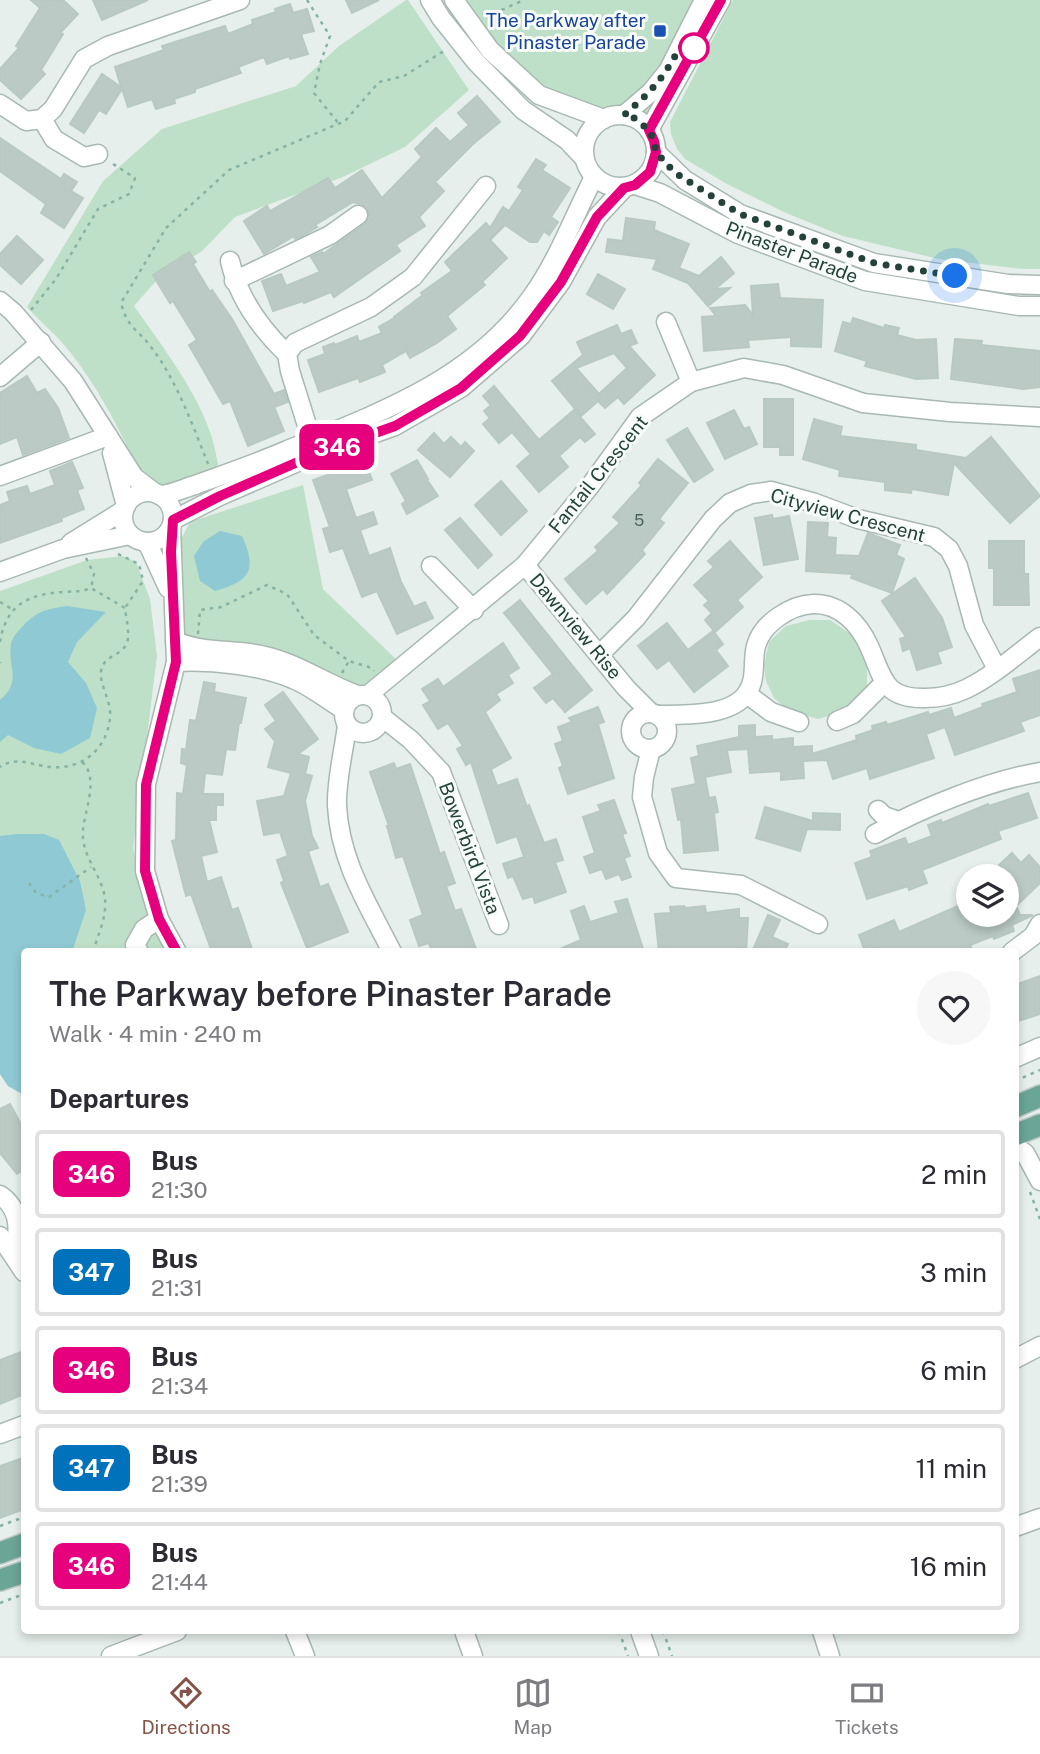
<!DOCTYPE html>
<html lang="en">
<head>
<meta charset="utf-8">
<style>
  :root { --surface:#fff; --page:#f7f7f7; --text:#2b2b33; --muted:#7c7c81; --line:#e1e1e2; --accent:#855347 }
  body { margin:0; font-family:"Public Sans",sans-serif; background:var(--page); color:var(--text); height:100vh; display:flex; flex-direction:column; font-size:26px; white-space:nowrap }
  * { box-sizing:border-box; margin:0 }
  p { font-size:23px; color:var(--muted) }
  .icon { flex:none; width:38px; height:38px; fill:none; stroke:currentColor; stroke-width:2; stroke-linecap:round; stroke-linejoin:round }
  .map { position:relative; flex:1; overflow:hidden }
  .drawer { position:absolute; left:21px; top:948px; width:998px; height:686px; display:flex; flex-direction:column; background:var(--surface); border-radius:7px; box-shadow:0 4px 10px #0003 }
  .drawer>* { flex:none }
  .badge { padding:0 14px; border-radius:10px; font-size:24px; line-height:46px }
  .controls { position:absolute; left:956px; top:864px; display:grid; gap:14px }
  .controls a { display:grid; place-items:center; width:63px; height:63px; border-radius:50%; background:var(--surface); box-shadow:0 4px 10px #0003; font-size:35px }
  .you { position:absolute; width:35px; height:35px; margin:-18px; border:5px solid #fff; border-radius:50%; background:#1a73e8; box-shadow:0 0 0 10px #1a73e833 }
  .map>.badge { position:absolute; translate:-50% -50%; box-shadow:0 0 0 4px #fff }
  h2 { padding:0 28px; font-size:26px; line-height:63px }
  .round { display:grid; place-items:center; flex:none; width:74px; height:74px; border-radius:37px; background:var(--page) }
  .summary { display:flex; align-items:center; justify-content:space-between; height:119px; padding:0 28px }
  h1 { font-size:33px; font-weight:600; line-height:52px }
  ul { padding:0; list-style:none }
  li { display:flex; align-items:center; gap:21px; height:88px; margin:0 14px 10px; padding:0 14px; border:4px solid var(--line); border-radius:7px }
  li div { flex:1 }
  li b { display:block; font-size:26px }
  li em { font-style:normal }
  li .badge { min-width:77px; font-weight:700; text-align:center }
  .tab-bar { display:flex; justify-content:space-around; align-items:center; height:98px; border-top:2px solid var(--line); background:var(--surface); font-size:19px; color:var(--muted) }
  .tab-bar a { display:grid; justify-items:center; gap:4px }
  .tab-bar .selected { color:var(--accent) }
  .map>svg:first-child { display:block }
  .green { fill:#bfe0c8 }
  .water { fill:#8ec9d4 }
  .building { fill:#bbcac4; stroke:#b8c9c2; stroke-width:2; fill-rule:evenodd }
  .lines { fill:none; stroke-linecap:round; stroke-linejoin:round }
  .minor-casing { stroke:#a8b8b2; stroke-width:21 }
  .major-casing { stroke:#c2cac8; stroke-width:24 }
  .path { stroke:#86b3a5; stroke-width:2.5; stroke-dasharray:3.5 5; stroke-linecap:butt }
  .minor { stroke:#fff; stroke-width:18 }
  .major { stroke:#6aa596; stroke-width:21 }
  .line-casing { stroke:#fff; stroke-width:16 }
  .line { stroke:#e6007e; stroke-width:10 }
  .walk { stroke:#24423a; stroke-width:7; stroke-dasharray:0 12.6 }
  .transit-dot { fill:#1a4fb4; stroke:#f7fbf9; stroke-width:2.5 }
  .stop-dot { fill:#fff; stroke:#e6007e; stroke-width:3.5 }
  .labels { text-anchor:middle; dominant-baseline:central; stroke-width:6; stroke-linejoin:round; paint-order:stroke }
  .number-label { font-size:16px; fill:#4a645c }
  .transit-label { font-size:19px; fill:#164399; stroke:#f7fbf9; text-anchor:end }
  .street-label { font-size:19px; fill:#24423a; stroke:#f7fbf9 }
</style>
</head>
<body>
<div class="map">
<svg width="1040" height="1656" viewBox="0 0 1040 1656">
  <rect width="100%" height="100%" fill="#e6efeb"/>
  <g class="green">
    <path d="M406,0h2l61,90 -64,57 -62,30 -108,40 -33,34 -46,30 -22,25c28,40 65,87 79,135 3,12 5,24 8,37l-50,17 -26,-11c-23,-50 -49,-104 -87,-146 -10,-10 -21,-20 -31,-31l76,-126 59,-52 134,-43 43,-40z"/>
    <polygon points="454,0 705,0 682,51 642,121 628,115 604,118 539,96"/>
    <polygon points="733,0 1040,0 1040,269 1023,269 939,259 843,236 786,213 727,184 685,159 677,149 671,134 670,122"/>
    <polygon points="303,485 323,589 401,664 361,690 183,643 176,549 190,522"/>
    <polygon points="123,556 136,562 150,599 157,656 133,848 150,923 166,952 24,952 24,1095 8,1086 0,1074 0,591 87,560"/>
    <polygon points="809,620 830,620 852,635 867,663 867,692 842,712 818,719 789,711 774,698 766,681 764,666 769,642 786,626"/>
  </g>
  <g class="water">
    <path d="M220,531l22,5c16,35 7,45 -27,55l-15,-10 -6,-25 10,-15z"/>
    <path d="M67,606l39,6 -29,30 -9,20 18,21 11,25 -7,30 -29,16 -27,-6 -26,-13 -8,7v-42c23,-19 7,-34 11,-56 2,-8 7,-13 12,-18 14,-15 24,-17 44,-20z"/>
    <polygon points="17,834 44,834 59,840 80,881 86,910 72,952 24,952 24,1095 8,1086 0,1074 0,836"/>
  </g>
  <g class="building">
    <polygon points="31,0 63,0 78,14 60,33 63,34 41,70 45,74 21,99 0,80 0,69 19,48 16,46 40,8"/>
    <polygon points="93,0 148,0 102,20"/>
    <polygon points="346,0 379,0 352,13"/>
    <polygon points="290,4 293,13 307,9 314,31 301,34 308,54 290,59 289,56 267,64 264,57 238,67 241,73 195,89 195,92 174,99 175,103 156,109 152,99 128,107 122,89 106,114 99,110 84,133 70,124 102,74 121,87 115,67 164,50 162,46 225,26 228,34 253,24 252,20 276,12 275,9"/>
    <polygon points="477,96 500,122 473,144 435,182 444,191 419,217 425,226 396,245 400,251 334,297 331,292 304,303 303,301 273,311 262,281 281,274 286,286 320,272 311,257 322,252 323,254 365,224 369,213 363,205 353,202 315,225 317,227 302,236 295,239 294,236 264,254 244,221 267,206 270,211 328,178 335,188 362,170 382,198 422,157 415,149 436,128 450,142 469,125 458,113"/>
    <polygon points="0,138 61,179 64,174 77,182 71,191 83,198 64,228 41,213 46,204 0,171"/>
    <polygon points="536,159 546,165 542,170 570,188 551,217 558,222 549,235 544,231 537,242 530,242 505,225 490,240 507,258 482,282 485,285 447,316 456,329 437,343 410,358 406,351 382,365 385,372 360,382 358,378 319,392 308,360 325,354 323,347 334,343 335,345 357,336 359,342 382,333 379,327 394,318 394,317 423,295 421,293 452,271 445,262 486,223 490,228 503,207 509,211 523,190 518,187"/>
    <polygon points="626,218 655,222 654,230 689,244 679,268 699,276 721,257 734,273 715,289 730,288 708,306 688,283 653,269 657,259 606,252 608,239 623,241"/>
    <polygon points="17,236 43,260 21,284 0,265 0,254"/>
    <polygon points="189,252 196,262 193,264 210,292 212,290 232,319 274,394 284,390 288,402 274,407 284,431 248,446 230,401 223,404 189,345 197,340 173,301 170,303 153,275"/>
    <polygon points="598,274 625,289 613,309 587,294"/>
    <polygon points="778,284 780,298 823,300 821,347 791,346 791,337 748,340 749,347 704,351 702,317 716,316 710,308 745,305 753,315 751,286"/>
    <polygon points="853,318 884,328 885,325 899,328 897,335 916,340 936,339 938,378 916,379 865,366 867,361 835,351 843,322 851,324"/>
    <path d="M617,325l4,9 10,-4 6,13 -8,3 26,29 -31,29 -6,-7 -13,11 -7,-7 -17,15 -29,-35 31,-26 -6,-13zM614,353l13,15 -28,26 -23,-26z"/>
    <polygon points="955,339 982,341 981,345 1040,351 1040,387 1023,389 951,379"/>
    <polygon points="27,376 37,393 45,389 58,408 69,438 23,455 17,437 0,444 0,393"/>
    <polygon points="494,386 539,440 574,410 595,434 585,442 580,437 559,456 568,467 539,492 517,466 531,454 512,432 499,443 483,424 490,418 484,411 491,405 483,396"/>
    <polygon points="764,399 793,399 793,455 780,455 780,447 764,447"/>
    <polygon points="734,410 744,429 749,427 757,444 725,459 707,423"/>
    <polygon points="814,419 842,427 840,436 916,445 916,450 966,458 991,437 1040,496 1010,523 954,463 948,495 912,489 911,493 885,490 885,482 839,476 840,470 803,459"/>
    <polygon points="687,428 713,470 694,482 667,440"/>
    <polygon points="434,433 444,444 451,437 461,447 465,442 474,451 450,477 418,450"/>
    <polygon points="658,459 688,483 659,519 664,523 642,550 645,554 607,594 603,589 586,604 565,579 598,551 595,547 620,523 613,517 642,485 639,483"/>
    <polygon points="417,460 428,479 427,480 438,496 407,514 402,504 406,501 391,474"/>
    <polygon points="72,462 83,488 77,490 84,509 61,518 62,521 0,543 0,505 10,501 7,492 27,486 30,494 55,485 50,471"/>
    <polygon points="361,463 366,463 372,480 346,489 356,518 373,512 377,524 360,530 369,556 390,548 401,582 414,607 425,602 433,618 397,634 377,591 362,597 343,548 330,552 323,529 330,527 313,480"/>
    <polygon points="501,481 527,511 501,535 475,505"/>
    <polygon points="772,515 773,519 789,516 798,559 764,565 755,518"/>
    <polygon points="460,518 492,555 478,568 445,530"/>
    <polygon points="808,522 828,523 827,537 836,538 835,555 859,556 868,533 900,545 896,555 904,559 892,593 851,578 853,574 806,571"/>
    <polygon points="730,541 762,577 737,600 743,607 715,632 705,620 712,613 704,605 709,601 694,585 714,567 708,561"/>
    <polygon points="989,541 1024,541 1024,574 1028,574 1029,605 994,605 994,568 989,568"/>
    <polygon points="915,578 942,618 952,647 937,652 941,663 917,670 910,648 903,651 900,639 906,637 882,601"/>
    <polygon points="520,600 592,690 565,712 553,698 546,703 534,688 553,674 504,613"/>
    <polygon points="667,623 688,650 713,631 723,644 716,650 728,666 694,692 669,660 657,669 638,646"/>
    <polygon points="503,643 519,668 508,675 513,683 496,694 500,700 485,712 511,758 491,769 497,786 517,779 527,807 529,805 544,843 556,839 563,860 555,862 566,892 535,903 533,896 523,899 513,876 508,878 503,864 524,857 517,836 497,843 471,762 466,765 457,749 463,746 448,723 438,729 423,705 430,701 422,689 438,679 443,687"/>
    <polygon points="1040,670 1040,715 1020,722 1024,731 955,755 945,727 926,734 934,758 870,779 867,768 833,779 827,760 803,761 804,778 781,780 781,771 750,773 748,749 727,750 731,772 705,777 709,798 715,797 718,812 714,813 718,850 684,853 681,819 678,820 672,789 696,784 691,758 699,756 697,746 739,737 739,726 755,725 755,737 772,736 772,740 793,738 793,747 812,746 812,754 857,740 856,736 873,730 872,726 886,722 887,725 928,712 929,715 951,708 954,718 983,707 982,704 1017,692 1013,679"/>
    <polygon points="204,682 215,684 214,692 246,698 241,723 239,723 235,750 226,749 222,775 205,773 203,794 223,794 223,805 216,805 216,820 209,820 217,852 201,856 207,882 221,877 232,910 238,908 253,952 212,952 191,894 186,896 172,841 176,840 177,793 183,794 187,765 181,763 182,749 186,750 190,720 196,721"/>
    <polygon points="283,692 318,739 298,754 309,757 305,774 312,776 305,801 312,836 318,848 308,851 320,887 328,884 348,932 307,948 281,883 284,881 277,860 288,856 280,832 264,835 257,801 284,796 291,773 268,767 275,741 265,729 276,721 265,705"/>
    <polygon points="598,707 604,722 598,724 614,778 568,794 559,768 563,766 555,744 563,741 558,727 572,722 569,718"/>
    <polygon points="394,763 396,769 410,764 440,854 444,852 455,883 446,886 455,911 461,909 476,949 469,952 432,952 429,943 419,946 410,920 423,915 403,856 396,858 387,826 389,826 370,772"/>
    <polygon points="1028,793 1037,818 998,831 1001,839 922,870 927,883 909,890 908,886 867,899 855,863 872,857 870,851 905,838 908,845 932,836 928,825 941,820 942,823 988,804 989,806"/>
    <polygon points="614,800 626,833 622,834 630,856 624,858 631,877 622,880 619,874 606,879 602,869 590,873 584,857 595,853 583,817 601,811 598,805"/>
    <polygon points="765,807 813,821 813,813 840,814 840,830 807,829 800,851 756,838"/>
    <polygon points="1012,853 1021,863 1029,855 1040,867 1040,883 1016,906 1020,915 1033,915 1012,925 1014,931 994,939 993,936 970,945 973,952 873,952 871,946 864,949 859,935 894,920 899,932 965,903 968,915 1006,915 1006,883 1008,885 1014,882 999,865"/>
    <polygon points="627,899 644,952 553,952 581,940 571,911 584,906 590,922 619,913 615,902"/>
    <polygon points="684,906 685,908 705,906 706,913 739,909 739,918 748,918 746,952 659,952 655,914 671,913 670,907"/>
    <polygon points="768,915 780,920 772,937 788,944 784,952 752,952"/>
    <polygon points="1040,976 1040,1014 1015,1022 1015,985"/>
    <polygon points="10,1104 24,1130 24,1169 17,1174 0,1153 0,1109"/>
    <polygon points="24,1351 24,1394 0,1404 0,1360"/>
    <polygon points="20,1459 22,1464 24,1463 24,1509 0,1518 0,1466"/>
  </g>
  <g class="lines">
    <defs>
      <g id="minor">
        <polyline points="430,0 441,18 476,62 523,110 567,140 584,158"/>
        <polyline points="454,0 490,50 539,95 604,119"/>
        <polyline points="0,104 26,121 42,119 53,109 84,59 108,46 240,0"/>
        <circle cx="620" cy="151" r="36"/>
        <polyline points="624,115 651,92 668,71 704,0"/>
        <polyline points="42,119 54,139 84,157 98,154"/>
        <polyline points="649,130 721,0"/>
        <polyline points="656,152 685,180 740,214 874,263 1008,284 1040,285"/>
        <polyline points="635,185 660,193 738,234 865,281 1019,306 1040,306"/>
        <path d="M230,261c8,36 31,68 57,93"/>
        <polyline points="234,281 330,235 358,215"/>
        <polyline points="0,301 13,312 73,381 134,477 155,493"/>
        <polyline points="666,322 691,382"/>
        <polyline points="0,377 41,342"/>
        <polyline points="315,451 290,371 287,354 295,343 371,307 413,277 486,186"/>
        <polyline points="112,453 126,506"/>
        <polyline points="0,476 108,436"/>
        <circle cx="148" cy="517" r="25"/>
        <path d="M159,495c12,0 25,-7 36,-10 30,-11 60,-21 90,-34 92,-37 189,-71 248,-156 26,-37 41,-79 61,-118"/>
        <polyline points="173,520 220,496 316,454 395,426 461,388 521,336 561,282 597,217 624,188"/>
        <polyline points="171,527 176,662 146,784 145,871 159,919 177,952"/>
        <polyline points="147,542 168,588"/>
        <polyline points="71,543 124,510"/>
        <polyline points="525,565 626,688 651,713"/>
        <polyline points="431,566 474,610"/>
        <polyline points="0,572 63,549 130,535"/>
        <path d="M175,641c28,12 57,8 86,14 35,7 63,28 96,40"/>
        <polyline points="600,654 636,618 713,519 730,503 751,494 771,491 815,503 858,519 934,537 949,549 958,566 974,625 997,669"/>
        <path d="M176,662c35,-2 84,3 117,17 18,7 34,21 51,31"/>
        <polyline points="747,694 771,712 799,722"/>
        <circle cx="363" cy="714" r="19"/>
        <polyline points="368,695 525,565 590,486 640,417 691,382 744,368 783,375 863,403 950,412 1040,417"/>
        <circle cx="649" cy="731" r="18"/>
        <path d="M657,715c25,0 74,2 90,-22 10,-14 5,-32 9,-47 6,-23 35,-41 57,-42 27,-1 46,20 56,42 14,31 14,53 56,52 14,0 28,-3 41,-9 27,-13 50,-34 74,-52"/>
        <polyline points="382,717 411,740 441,772 499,925"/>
        <polyline points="837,721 853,714 884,683"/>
        <path d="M347,725c-3,26 -11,55 -10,81 3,56 31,98 55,146"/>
        <polyline points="651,749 644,777 642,797 658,853 676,878 741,885 818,924"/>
        <polyline points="878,810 884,816 898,821"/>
        <path d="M875,834c46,-26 113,-53 165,-62"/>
        <polyline points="139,952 135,945 144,929 159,919"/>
        <polyline points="1012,952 1033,936 1040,924"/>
        <polyline points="1015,1058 1040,1047"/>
        <polyline points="1015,1146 1025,1153 1040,1181"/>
        <path d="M0,1195c22,15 19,38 14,61"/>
        <polyline points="0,1236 24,1272"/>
        <polyline points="1015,1359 1040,1346"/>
        <polyline points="0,1434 24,1425"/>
        <polyline points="1015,1527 1040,1518"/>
        <polyline points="295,1631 305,1656"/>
        <polyline points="464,1631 473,1656"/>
        <polyline points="640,1631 649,1656"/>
        <polyline points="822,1631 830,1656"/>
        <polyline points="111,1656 177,1631"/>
      </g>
      <g id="major">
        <polyline points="1015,1107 1040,1096"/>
        <polyline points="1015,1135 1040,1125"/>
        <polyline points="0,1553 24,1544"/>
        <polyline points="0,1580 24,1572"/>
      </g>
    </defs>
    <use href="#minor" class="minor-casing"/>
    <use href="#major" class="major-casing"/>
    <g class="path">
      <polyline points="307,0 330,36 320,64 314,93 339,124"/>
      <polyline points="486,17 524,0"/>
      <polyline points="31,310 56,279 98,209 129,194 135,178 110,162"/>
      <path d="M208,464c-15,-38 -32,-85 -57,-117 -14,-19 -23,-18 -30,-44l45,-75 63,-58 116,-49 34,-39 25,-6 40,-25"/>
      <polyline points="118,554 139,564 143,581 125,608"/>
      <polyline points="86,558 94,574 91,588"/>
      <polyline points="0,602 12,609"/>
      <polyline points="198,634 200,610 221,607 267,585 287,594 314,635 349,661 372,668 374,671"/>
      <path d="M0,642c6,-37 28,-48 64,-50 10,-1 18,0 27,-4l34,20c1,11 6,28 1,37 -7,12 -24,11 -25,27 -1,15 11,30 9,46 -3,31 -28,52 -59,49 -17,-1 -34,-12 -51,0"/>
      <polyline points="0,662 0,663"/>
      <polyline points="342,673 349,661"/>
      <path d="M82,762c18,16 2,49 1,69 -2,23 16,41 21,62 5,20 -6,41 -11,59"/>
      <polyline points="29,883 36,893 49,897 91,867"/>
      <polyline points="1015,1081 1040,1070"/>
      <polyline points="1030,1192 1040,1219"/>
      <polyline points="0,1526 24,1517"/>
      <polyline points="0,1603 24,1594"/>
      <polyline points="619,1631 628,1656"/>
      <polyline points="663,1631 672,1656"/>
    </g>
    <use href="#minor" class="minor"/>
    <use href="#major" class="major"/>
  </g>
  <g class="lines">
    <defs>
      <polyline id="line" points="177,952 159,919 145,871 146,785 176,662 171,552 173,520 220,496 316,454 395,426 461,388 520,336 561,282 597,217 624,188 635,185 650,172 656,152 654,141 649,130 721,0"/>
    </defs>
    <use href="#line" class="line-casing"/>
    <use href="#line" class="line"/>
    <path class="walk" d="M694,48l-14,-1c-16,31 -30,46 -56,68l10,3 15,12 5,11 2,11 18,20 66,42 134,49 81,13"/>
  </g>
  <rect class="transit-dot" x="653" y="24" width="14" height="14" rx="3.5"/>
  <circle class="stop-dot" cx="694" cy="48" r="14"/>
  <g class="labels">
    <g class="number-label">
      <text x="639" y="520">5</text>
    </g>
    <g class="transit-label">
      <text x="646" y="20">The Parkway after<tspan x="646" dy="22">Pinaster Parade</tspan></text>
    </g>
    <g class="street-label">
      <text transform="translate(792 252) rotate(21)">Pinaster Parade</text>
      <text transform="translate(598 474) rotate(-51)">Fantail Crescent</text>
      <text transform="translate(848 515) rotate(15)">Cityview Crescent</text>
      <text transform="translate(576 626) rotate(50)">Dawnview Rise</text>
      <text transform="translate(470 848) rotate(69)">Bowerbird Vista</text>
    </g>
  </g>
</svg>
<div class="controls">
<a><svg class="icon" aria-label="layers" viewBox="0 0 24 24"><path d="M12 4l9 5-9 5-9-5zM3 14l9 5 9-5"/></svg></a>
</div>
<div class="you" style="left:955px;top:276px"></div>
<b class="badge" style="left:337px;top:447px;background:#e6007e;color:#fff">346</b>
<section class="drawer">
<div class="summary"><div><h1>The Parkway before Pinaster Parade</h1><p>Walk · 4 min · 240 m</p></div><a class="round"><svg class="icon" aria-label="heart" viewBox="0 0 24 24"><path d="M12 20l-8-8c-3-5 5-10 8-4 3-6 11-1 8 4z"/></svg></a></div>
<h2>Departures</h2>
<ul>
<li><span class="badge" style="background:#e6007e;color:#fff">346</span><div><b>Bus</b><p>21:30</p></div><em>2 min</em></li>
<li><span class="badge" style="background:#0072bc;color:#fff">347</span><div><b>Bus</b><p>21:31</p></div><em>3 min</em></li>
<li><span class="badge" style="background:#e6007e;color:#fff">346</span><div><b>Bus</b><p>21:34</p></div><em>6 min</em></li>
<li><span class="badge" style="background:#0072bc;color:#fff">347</span><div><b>Bus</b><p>21:39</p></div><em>11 min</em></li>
<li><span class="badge" style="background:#e6007e;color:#fff">346</span><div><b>Bus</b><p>21:44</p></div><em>16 min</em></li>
</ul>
</section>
</div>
<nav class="tab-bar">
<a class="selected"><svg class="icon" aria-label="directions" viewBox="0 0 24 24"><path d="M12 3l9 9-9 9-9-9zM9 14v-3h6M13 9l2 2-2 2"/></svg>Directions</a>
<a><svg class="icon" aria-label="map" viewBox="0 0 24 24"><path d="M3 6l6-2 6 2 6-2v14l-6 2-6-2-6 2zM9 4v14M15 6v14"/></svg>Map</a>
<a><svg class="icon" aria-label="tickets" viewBox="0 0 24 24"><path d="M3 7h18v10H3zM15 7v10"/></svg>Tickets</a>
</nav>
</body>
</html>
